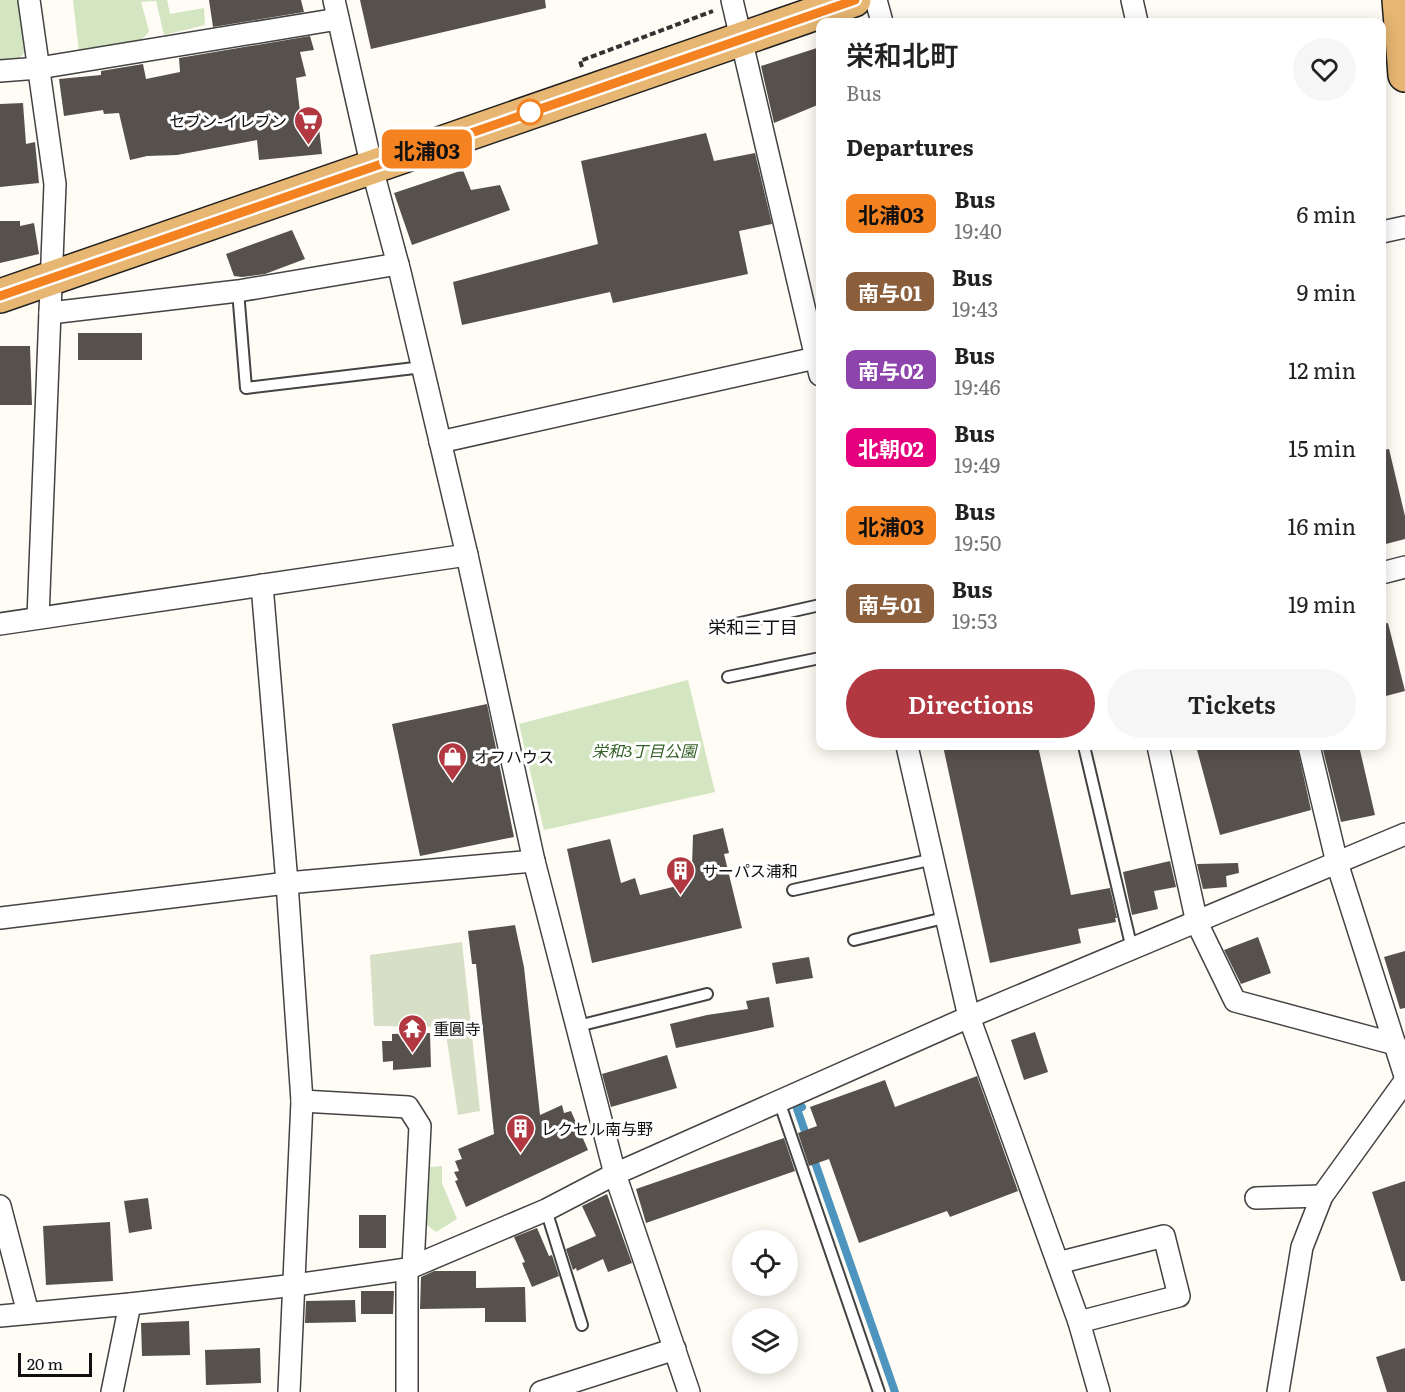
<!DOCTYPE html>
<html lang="en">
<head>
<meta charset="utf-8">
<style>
  :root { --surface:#fff; --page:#f6f6f6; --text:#222; --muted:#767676; --accent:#b13740 }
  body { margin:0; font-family:Literata,"Noto Sans JP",serif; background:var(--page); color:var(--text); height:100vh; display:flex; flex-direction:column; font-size:22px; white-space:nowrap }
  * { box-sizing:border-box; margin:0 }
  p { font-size:20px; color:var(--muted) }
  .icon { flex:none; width:33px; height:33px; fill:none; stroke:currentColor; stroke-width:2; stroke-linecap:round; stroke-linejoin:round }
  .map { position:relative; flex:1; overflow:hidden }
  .side { position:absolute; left:816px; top:18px; width:570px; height:732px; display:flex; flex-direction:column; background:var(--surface); border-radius:12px; box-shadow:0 3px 15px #0003 }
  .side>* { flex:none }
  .badge { padding:0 12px; border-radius:9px; font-size:21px; line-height:39px }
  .tools { position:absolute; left:732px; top:1230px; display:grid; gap:12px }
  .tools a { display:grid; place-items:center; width:66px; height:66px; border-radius:50%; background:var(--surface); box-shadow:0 3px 15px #0003; font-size:30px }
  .scale { position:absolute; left:18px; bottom:15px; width:74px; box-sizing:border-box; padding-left:6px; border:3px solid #101010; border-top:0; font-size:16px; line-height:21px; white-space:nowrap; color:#101010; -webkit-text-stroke:4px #fff; paint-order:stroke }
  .map>.badge { position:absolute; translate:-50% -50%; box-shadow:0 0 0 3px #fff }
  h2 { padding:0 30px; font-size:22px; line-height:54px }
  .round { display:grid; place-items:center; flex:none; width:63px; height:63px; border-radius:32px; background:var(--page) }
  .headline { display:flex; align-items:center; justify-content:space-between; height:102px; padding:0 30px }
  h1 { font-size:28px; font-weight:600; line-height:45px }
  .primary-button { display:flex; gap:12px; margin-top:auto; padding:12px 30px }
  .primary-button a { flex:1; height:69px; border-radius:36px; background:var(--accent); color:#fff; font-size:24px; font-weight:600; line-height:69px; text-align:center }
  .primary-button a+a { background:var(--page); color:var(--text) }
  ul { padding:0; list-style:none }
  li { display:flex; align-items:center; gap:18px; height:78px; padding:0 30px }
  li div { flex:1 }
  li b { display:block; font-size:22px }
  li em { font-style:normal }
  li .badge { min-width:66px; font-weight:700; text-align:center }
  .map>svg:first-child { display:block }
  .green { fill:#d4e5c1 }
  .cemetery { fill:#d7dfc6 }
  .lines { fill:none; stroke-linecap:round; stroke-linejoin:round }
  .stream { stroke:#4d94be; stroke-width:8 }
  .building { fill:#57514d }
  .service-casing { stroke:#434343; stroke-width:14 }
  .minor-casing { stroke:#434343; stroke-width:24 }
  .trunk-casing { stroke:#212121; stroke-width:36 }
  .path { stroke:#323232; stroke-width:4; stroke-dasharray:6 3; stroke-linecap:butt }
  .service { stroke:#fff; stroke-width:10 }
  .minor { stroke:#fff; stroke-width:21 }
  .trunk { stroke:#e6b672; stroke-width:33 }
  .line-casing { stroke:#fff; stroke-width:14 }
  .line { stroke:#f58220; stroke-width:9 }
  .stop-dot { fill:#fff; stroke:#f58220; stroke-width:3 }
  .labels { text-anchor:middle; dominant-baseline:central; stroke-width:6; stroke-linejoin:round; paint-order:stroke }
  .poi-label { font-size:16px; fill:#101010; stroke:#fff; text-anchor:start }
  .park-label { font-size:16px; font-style:italic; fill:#346127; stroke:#fff }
  .neighbourhood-label { font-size:18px; fill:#101010; stroke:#fff }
</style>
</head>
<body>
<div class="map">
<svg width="1405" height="1392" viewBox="0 0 1405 1392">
  <rect width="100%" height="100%" fill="#fefcf4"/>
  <g class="green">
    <polygon points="0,0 19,0 26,50 18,60 0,63"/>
    <path d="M73,0h94l3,14 34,-6 1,17 -41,10 -8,-34 -15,1 8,29c-12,21 -48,18 -70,21z"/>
    <polygon points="688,680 715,792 544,830 519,724"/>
    <polygon points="442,1166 442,1183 457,1219 436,1232 427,1225 430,1167"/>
  </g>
  <polygon class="cemetery" points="462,942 480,1111 458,1115 445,1027 374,1026 370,955"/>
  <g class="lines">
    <g class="stream">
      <polyline points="802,1107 797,1109 808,1140"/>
      <polyline points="812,1154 895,1392"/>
    </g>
  </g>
  <g class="building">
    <polygon points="209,0 301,0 304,12 213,27"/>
    <polygon points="360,0 545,0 546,8 371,49"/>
    <polygon points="310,36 314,50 300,52 306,76 296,78 301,120 318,119 322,154 259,160 257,140 177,155 147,156 130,160 119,113 104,114 103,110 64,116 59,79 101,75 101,71 143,64 146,79 180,72 179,58"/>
    <polygon points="820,47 820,104 774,123 761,66"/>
    <polygon points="23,103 26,144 35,142 39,183 0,187 0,104"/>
    <polygon points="706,133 714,161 755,153 772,224 739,231 748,274 613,303 610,292 462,325 453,282 598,244 581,161"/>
    <polygon points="463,170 471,190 500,185 510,210 412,245 394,193"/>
    <polygon points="0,221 20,221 20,226 34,223 39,254 0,263"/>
    <polygon points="292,230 305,259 265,274 242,277 234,276 226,254"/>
    <rect x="78" y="333" width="64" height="27"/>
    <polygon points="0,346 30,346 32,405 0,405"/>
    <polygon points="1389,449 1405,516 1405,539 1382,545 1382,450"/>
    <polygon points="1388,623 1405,691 1382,697 1382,624"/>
    <polygon points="487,704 514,837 420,856 392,724"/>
    <polygon points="943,746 1038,746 1071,895 1110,888 1117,918 1115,918 1116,922 1078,929 1081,943 990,963"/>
    <polygon points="1196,746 1297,746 1311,810 1220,835"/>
    <polygon points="1322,746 1359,746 1375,815 1341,822"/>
    <polygon points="723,828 729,853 724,854 742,928 592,963 567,849 610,839 621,883 635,878 640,895 681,885 686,868 692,867 693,835"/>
    <polygon points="1170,861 1176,887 1154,891 1158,909 1132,915 1123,872"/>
    <polygon points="1238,863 1239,873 1226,876 1227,887 1203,889 1197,864"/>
    <polygon points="515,925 524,967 540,1115 562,1105 564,1113 571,1111 588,1150 466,1207 455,1181 458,1180 454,1172 459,1171 455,1161 462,1159 458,1149 494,1134 476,964 472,964 468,931"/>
    <polygon points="1258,937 1271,973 1241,984 1224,950"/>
    <polygon points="1405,951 1405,1008 1400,1009 1384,957"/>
    <polygon points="809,957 813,978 776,984 772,963"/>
    <polygon points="769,997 774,1027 676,1048 670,1024 707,1015 748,1009 746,1001"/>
    <polygon points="1035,1032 1048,1072 1024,1080 1011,1040"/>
    <polygon points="430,1033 431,1067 393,1070 393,1061 383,1062 382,1041 392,1041 392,1034"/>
    <polygon points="667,1055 677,1088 611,1107 602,1074"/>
    <polygon points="977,1076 1018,1191 950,1217 947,1211 859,1243 829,1159 809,1166 798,1133 817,1126 810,1107 885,1080 895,1107"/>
    <polygon points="784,1138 795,1171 646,1223 636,1189"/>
    <polygon points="1405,1181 1405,1281 1401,1281 1372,1192"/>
    <polygon points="607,1194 632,1263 608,1272 603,1259 577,1271 576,1268 573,1270 566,1249 596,1236 582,1206"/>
    <polygon points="148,1198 152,1229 129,1233 124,1201"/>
    <rect x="359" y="1215" width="27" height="33"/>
    <polygon points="110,1222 113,1281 46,1285 43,1226"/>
    <polygon points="537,1228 549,1256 552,1255 559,1276 532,1287 522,1263 525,1262 514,1237"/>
    <polygon points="434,1271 476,1271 476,1288 525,1287 526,1322 485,1322 485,1308 420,1309 421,1277"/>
    <polygon points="361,1291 394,1291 393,1314 361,1314"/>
    <polygon points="355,1300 356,1322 305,1323 306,1301"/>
    <polygon points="189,1321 190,1355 142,1356 141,1323"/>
    <polygon points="260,1348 261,1383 206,1385 205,1350"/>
    <polygon points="1405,1348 1405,1392 1387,1392 1376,1357"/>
  </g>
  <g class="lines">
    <defs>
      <g id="service">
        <polyline points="238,291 246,388 423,367"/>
        <polyline points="718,628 820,605"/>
        <polyline points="728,677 820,658"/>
        <polyline points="1084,746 1132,949"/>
        <polyline points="793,890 934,859"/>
        <polyline points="854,940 948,917"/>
        <polyline points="578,1026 707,994"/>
        <polyline points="779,1101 879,1392"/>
        <polyline points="546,1210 582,1325"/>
      </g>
      <g id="minor">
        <polyline points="29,0 55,184 38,618"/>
        <polyline points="334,0 372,168 400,272 467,555 534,861 615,1174 689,1392"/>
        <polyline points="732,0 820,375"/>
        <polyline points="876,0 882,22"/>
        <polyline points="1132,0 1137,22"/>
        <polyline points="0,71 39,68 338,19"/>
        <polyline points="1382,232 1405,227"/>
        <polyline points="50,313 238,291 398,264"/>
        <polyline points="440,442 820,357"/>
        <polyline points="1382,573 1405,567"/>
        <polyline points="262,585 287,883 302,1101 289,1392"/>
        <polyline points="0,624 467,555"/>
        <polyline points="907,746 969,1017 1079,1322 1099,1392"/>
        <polyline points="1158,746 1197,923 1235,1001 1395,1044"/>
        <polyline points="1309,746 1337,863 1405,1076"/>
        <polyline points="0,918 287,883 534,861"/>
        <polyline points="302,1101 408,1107 420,1126 413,1266"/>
        <polyline points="1256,1198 1322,1196"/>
        <polyline points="0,1206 28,1313"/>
        <polyline points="1058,1263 1164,1236 1179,1296 1079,1322"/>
        <polyline points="407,1269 407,1392"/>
        <polyline points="0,1316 130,1304 295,1285 407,1269 546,1210 615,1174 969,1017 1405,834"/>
        <polyline points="112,1392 130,1304"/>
        <polyline points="541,1392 675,1349"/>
        <polyline points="1278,1392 1302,1247 1322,1196 1405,1081"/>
      </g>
      <g id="trunk">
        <polyline points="1399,0 1405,75"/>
        <polyline points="0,296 854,0"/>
      </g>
    </defs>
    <use href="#service" class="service-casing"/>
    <use href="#minor" class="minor-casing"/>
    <use href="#trunk" class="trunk-casing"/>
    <polyline class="path" points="582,67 580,61 713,11"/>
    <use href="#service" class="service"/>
    <use href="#minor" class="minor"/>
    <use href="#trunk" class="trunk"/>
  </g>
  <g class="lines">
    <defs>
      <polyline id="line" points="0,296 855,0"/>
    </defs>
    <use href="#line" class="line-casing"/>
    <use href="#line" class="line"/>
  </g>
  <defs>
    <symbol id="supermarket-pin" viewBox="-11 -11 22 30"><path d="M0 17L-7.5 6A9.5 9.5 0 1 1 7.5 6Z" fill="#b13740" stroke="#fff"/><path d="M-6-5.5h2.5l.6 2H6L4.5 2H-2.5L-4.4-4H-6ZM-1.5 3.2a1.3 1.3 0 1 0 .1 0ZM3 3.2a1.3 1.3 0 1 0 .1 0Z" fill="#fff"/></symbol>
    <symbol id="shop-pin" viewBox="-11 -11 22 30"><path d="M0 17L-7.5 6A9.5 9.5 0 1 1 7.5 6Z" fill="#b13740" stroke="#fff"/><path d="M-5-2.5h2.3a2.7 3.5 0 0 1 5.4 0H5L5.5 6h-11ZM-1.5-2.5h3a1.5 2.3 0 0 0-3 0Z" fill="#fff"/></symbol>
    <symbol id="building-pin" viewBox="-11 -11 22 30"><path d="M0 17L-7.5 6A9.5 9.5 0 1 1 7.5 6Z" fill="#b13740" stroke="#fff"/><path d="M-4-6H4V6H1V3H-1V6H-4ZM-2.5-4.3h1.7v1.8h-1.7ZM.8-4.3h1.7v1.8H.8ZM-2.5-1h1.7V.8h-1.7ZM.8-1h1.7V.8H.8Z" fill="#fff"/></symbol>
    <symbol id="temple-pin" viewBox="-11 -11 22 30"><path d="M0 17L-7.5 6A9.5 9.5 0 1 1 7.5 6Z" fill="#b13740" stroke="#fff"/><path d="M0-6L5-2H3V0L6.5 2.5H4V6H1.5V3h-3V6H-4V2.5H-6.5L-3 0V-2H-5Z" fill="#fff"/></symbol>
  </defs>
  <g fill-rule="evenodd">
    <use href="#supermarket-pin" x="292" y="104" width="33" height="45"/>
    <use href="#shop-pin" x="436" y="740" width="33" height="45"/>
    <use href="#building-pin" x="664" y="854" width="33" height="45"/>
    <use href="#temple-pin" x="396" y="1012" width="33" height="45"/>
    <use href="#building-pin" x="504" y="1112" width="33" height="45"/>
  </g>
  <circle class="stop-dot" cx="530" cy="112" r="12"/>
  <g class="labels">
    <g class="poi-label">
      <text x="287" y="120" text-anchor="end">セブン-イレブン</text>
      <text x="474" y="756">オフハウス</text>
      <text x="702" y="870">サーパス浦和</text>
      <text x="433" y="1028">重圓寺</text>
      <text x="541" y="1128">レクセル南与野</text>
    </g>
    <g class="park-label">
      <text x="644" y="750">栄和3丁目公園</text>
    </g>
    <g class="neighbourhood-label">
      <text x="753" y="626">栄和三丁目</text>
    </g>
  </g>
</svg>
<div class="tools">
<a><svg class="icon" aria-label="locate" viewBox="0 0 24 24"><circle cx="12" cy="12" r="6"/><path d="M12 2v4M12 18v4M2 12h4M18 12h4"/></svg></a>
<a><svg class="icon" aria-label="layers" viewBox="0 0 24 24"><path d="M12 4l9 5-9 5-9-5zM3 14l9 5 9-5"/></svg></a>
</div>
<div class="scale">20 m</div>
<b class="badge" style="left:427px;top:149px;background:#f58220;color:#111">北浦03</b>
<section class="side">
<div class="headline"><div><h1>栄和北町</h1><p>Bus</p></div><a class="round"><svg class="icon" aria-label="heart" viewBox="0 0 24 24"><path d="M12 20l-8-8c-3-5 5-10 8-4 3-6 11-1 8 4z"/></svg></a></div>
<h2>Departures</h2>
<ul>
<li><span class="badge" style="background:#f58220;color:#111">北浦03</span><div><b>Bus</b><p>19:40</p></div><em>6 min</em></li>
<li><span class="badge" style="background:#8b5e3c;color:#fff">南与01</span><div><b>Bus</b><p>19:43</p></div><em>9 min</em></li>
<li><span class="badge" style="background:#8e44ad;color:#fff">南与02</span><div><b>Bus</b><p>19:46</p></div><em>12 min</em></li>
<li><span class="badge" style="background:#e6007e;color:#fff">北朝02</span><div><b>Bus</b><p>19:49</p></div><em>15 min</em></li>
<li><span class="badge" style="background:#f58220;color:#111">北浦03</span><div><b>Bus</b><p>19:50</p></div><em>16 min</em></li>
<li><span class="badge" style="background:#8b5e3c;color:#fff">南与01</span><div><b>Bus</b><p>19:53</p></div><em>19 min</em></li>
</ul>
<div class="primary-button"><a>Directions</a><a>Tickets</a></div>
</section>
</div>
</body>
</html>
